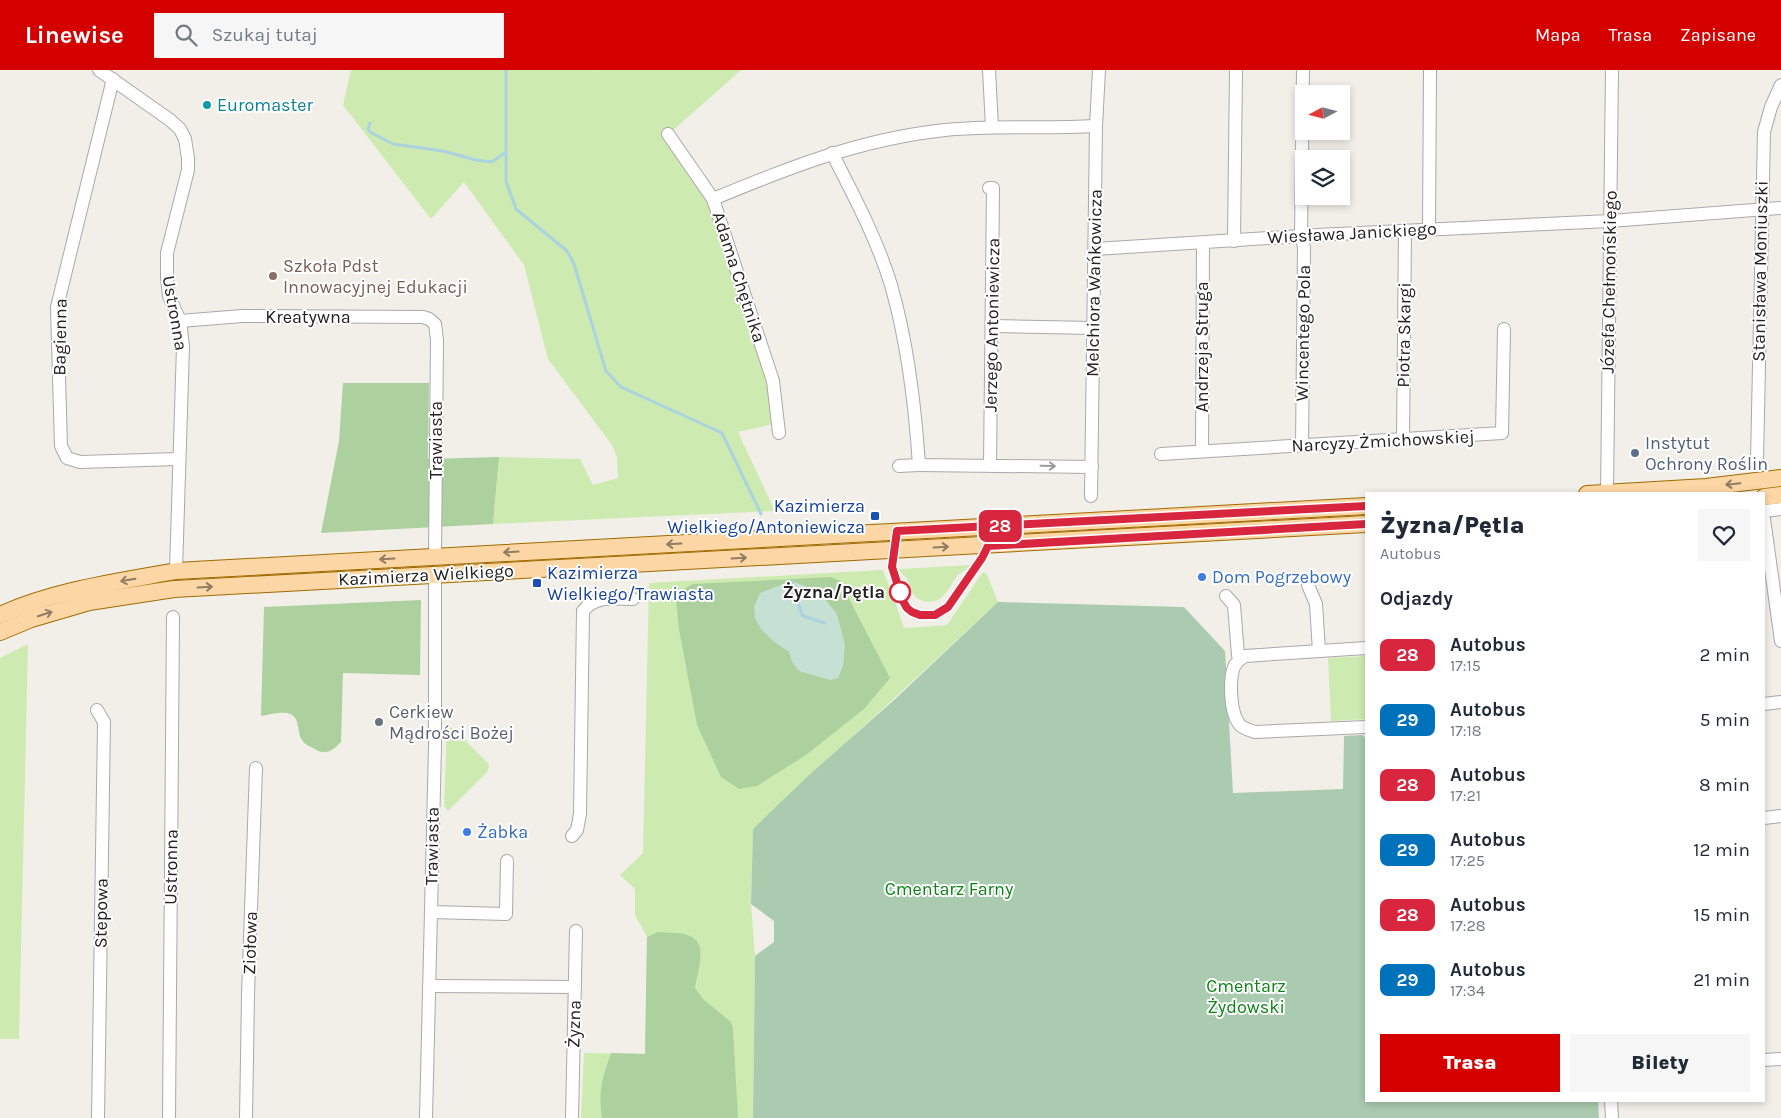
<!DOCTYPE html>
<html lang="pl">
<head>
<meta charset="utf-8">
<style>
  :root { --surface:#fff; --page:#f6f6f7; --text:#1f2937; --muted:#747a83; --accent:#d40000 }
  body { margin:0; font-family:Karla,sans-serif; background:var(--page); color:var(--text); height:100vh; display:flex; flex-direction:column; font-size:19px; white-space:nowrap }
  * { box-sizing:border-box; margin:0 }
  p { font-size:16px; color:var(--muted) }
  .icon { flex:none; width:28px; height:28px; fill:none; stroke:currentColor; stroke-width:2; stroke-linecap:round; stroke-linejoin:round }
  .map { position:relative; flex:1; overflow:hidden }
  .drawer { position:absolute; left:1365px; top:422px; width:400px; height:610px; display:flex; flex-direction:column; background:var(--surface); border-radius:0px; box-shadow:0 2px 8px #0003 }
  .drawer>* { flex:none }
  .badge { padding:0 10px; border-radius:8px; font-size:18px; line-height:32px }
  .needle { width:32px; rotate:263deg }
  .buttons { position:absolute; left:1295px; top:15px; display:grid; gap:10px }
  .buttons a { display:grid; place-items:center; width:55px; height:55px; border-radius:0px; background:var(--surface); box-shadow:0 2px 8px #0003; font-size:25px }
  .map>.badge { position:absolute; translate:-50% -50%; box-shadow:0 0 0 2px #fff }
  h2 { padding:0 15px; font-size:19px; line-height:45px }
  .round { display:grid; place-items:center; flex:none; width:52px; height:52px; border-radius:0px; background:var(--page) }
  .overview { display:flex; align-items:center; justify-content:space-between; height:85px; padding:0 15px }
  h1 { font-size:24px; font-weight:800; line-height:38px }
  .action { display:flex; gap:10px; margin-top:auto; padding:10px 15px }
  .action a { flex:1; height:58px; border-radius:0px; background:var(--accent); color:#fff; font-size:20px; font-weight:800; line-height:58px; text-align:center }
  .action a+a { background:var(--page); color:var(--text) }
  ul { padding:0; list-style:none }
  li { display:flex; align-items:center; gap:15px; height:65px; padding:0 15px }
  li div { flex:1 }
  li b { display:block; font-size:19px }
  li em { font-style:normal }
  li .badge { min-width:55px; font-weight:700; text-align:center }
  header { display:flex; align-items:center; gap:30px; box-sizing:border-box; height:70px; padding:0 25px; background:var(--accent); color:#fff }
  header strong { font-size:24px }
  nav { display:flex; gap:28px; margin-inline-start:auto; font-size:18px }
  .search { width:350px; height:45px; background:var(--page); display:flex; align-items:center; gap:12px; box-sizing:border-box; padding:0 18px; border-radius:0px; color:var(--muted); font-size:19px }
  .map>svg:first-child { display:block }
  .grass { fill:#cdebb0 }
  .forest { fill:#add19e }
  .wetland { fill:#c6e0d4 }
  .cemetery { fill:#aacbaf }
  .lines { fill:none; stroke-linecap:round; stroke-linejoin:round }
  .stream { stroke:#aad3df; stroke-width:3 }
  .minor-casing { stroke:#a9a9a9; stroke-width:14 }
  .major-casing { stroke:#a06b00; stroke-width:18 }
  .minor { stroke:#fff; stroke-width:12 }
  .major { stroke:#fcd6a4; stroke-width:16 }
  .oneway { stroke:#9c9c9c }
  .oneway2 { stroke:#8f7c63 }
  .line-casing { stroke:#fff; stroke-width:11 }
  .line { stroke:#d7263d; stroke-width:8 }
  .culture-dot { fill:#0f9aa8; stroke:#fff; stroke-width:2 }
  .education-dot { fill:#8d6e63; stroke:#fff; stroke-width:2 }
  .service-dot { fill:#5c6f8a; stroke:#fff; stroke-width:2 }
  .transit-dot { fill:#1a4fb4; stroke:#fff; stroke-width:2 }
  .shop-dot { fill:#3f7fe0; stroke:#fff; stroke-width:2 }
  .stop-dot { fill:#fff; stroke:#d7263d; stroke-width:2.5 }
  .worship-dot { fill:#6b7280; stroke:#fff; stroke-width:2 }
  .labels { text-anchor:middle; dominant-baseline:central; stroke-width:4; stroke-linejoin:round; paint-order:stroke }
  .culture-label { font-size:18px; fill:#0d838f; stroke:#fff; text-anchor:start }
  .street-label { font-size:18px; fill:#222; stroke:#fff }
  .education-label { font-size:18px; fill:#785e54; stroke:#fff; text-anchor:start }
  .service-label { font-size:18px; fill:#4e5e75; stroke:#fff; text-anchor:start }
  .transit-label { font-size:18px; fill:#164399; stroke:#fff; text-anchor:end }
  .shop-label { font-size:18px; fill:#366cbe; stroke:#fff; text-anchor:start }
  .stop-label { font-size:18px; font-weight:bold; fill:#222; stroke:#fff; text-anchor:end }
  .worship-label { font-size:18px; fill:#5b616d; stroke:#fff; text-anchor:start }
  .park-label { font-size:18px; fill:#0c8416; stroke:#fff }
</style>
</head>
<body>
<header>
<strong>Linewise</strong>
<div class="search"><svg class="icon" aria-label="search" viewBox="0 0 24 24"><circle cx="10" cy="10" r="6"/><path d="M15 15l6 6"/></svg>Szukaj tutaj</div>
<nav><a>Mapa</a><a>Trasa</a><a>Zapisane</a></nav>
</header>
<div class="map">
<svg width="1781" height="1048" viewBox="0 0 1781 1048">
  <rect width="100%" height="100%" fill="#f2efe9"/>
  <g class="grass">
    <polygon points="351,0 596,0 595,2 597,0 741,0 669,64 713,129 773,311 778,353 738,362 775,441 493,454 499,387 580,389 593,415 618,408 617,387 612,375 548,289 524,195 464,112 431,149 343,35"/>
    <path d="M970,495c-3,5 -8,6 -12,10 -6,7 -9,16 -16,22 -9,8 -24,6 -30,-5 -2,-4 -2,-8 -4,-11 -2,-5 -7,-6 -9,-12z"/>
    <polygon points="883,500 890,519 888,520 892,530 894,529 904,558 947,555 983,502 987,505 998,532 753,759 751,834 755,886 753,1048 581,1048 584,983 645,984 647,867 635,845 635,819 620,805 643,783 649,513"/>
    <polygon points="28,574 19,969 0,969 0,588"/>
    <polygon points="1366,586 1366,649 1331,651 1328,588"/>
    <polygon points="447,657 453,658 488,693 489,697 487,702 448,741 444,736"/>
  </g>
  <g class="forest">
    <polygon points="343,313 429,313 428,389 499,387 493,454 321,463 339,371"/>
    <polygon points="831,507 840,511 890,608 864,639 806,685 757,716 739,719 721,707 697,655 679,559 676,530 680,521 693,514"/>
    <path d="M421,530l-1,75 -77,-2 -2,69c-11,11 -16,14 -30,5 -3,-2 -7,-3 -9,-7 -5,-7 -2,-20 -10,-25 -7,-5 -23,0 -31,1l3,-109z"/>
    <path d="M658,862c9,1 23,0 32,4 19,8 7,36 5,52l9,12 27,22 2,7 5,89h-136c-4,-29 0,-38 9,-65l34,1 2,-117z"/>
  </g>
  <polygon class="wetland" points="791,511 818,521 837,544 845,575 843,596 838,608 830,610 799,601 792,592 789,582 773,571 761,559 755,548 754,537 760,523"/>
  <polygon class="cemetery" points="998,532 1184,537 1225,581 1233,723 1343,719 1344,666 1362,665 1366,668 1366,1031 1598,1031 1599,1048 753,1048 755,886 774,872 774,851 751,834 753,759 808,706 893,631"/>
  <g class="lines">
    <g class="stream">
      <polyline points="506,0 506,111 516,139 567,181 574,194 606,301 621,317 722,363 761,444"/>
      <polyline points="370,53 368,59 370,62 393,74 443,81 476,90 492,92 506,82"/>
      <path d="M791,511c6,11 6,23 12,35l22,7"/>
    </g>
    <defs>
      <g id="minor">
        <polyline points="99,0 170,50 180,59 185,69 188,88 188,100 167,183 167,208 169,226 180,251 183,276 176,501"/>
        <polyline points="989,0 992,57"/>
        <polyline points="113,9 57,237 61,376 67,388 80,392 178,389"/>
        <polyline points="668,64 713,129 773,311 779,363"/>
        <path d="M832,83c22,43 45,86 59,132 17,59 24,119 28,180l173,2"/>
        <polyline points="989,118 993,118 990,395"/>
        <path d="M713,129c77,-32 148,-60 232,-69 50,-5 100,-1 151,-4"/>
        <polyline points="1429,159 1430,0"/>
        <polyline points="1234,171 1236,0"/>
        <polyline points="1095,179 1317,165 1610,151 1781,138"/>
        <polyline points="180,251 242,246 423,247 429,249 435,254 437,270 435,486"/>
        <polyline points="992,256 1093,258"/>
        <polyline points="1403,370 1405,160"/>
        <polyline points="1302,376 1304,177 1301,166 1303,0"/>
        <polyline points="1202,381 1203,173"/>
        <polyline points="1161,384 1502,363 1504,259"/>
        <polyline points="1757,390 1764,62 1771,37 1781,15"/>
        <polyline points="899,396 919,395"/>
        <polyline points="1607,424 1612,0"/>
        <polyline points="1091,426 1096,56 1099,0"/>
        <polyline points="1764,441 1781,439"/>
        <polyline points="1764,449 1781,571"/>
        <polyline points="1308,515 1316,534 1319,581"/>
        <polyline points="1226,526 1234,535 1238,585 1240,589"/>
        <path d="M1366,578l-121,8c-5,3 -9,6 -11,11 -5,13 -4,47 6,58 4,4 10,5 15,7l111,-5"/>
        <polyline points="1764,634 1781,632"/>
        <polyline points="97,640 104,652 98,1048"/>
        <polyline points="1764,748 1781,746"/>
        <path d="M572,766l5,-6 3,-16 3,-203c13,-16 31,-12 50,-12"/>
        <polyline points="431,842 506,844 507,791"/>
        <polyline points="429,916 575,917"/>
        <polyline points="1764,990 1781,989"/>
        <polyline points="1611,1031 1612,1048"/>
        <polyline points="169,1048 173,547"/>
        <polyline points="246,1048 248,925 256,698"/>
        <polyline points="426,1048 435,676 435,504"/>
        <polyline points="572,1048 576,861"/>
      </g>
      <g id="major">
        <polyline points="1587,424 1706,417 1781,408"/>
        <polyline points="1764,427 1781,425"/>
        <path d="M0,545c55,-25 116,-33 176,-44l1190,-65"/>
        <polyline points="0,562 31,549 89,532 174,519 1366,454"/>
      </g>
    </defs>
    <use href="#minor" class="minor-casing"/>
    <use href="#major" class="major-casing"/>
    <use href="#minor" class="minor"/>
    <use href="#major" class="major"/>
  </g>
  <defs><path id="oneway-shaft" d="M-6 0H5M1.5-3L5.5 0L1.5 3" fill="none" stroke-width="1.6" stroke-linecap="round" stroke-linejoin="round" transform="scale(1.25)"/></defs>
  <use class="oneway" href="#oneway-shaft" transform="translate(1048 396) rotate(1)"/>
  <g class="oneway2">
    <use href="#oneway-shaft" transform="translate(1733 414) rotate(174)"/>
    <use href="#oneway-shaft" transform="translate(674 474) rotate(177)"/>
    <use href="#oneway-shaft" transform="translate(941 477) rotate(-3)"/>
    <use href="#oneway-shaft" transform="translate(511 482) rotate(177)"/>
    <use href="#oneway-shaft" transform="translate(739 488) rotate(-3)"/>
    <use href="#oneway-shaft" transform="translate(387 489) rotate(177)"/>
    <use href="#oneway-shaft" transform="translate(128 510) rotate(170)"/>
    <use href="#oneway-shaft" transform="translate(205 517) rotate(-3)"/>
    <use href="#oneway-shaft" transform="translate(45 544) rotate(-18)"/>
  </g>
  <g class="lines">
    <defs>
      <polyline id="line" points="1366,436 897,461 892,497 903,531 907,538 912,542 920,545 935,545 948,537 982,488 988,476 1366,454"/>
    </defs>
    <use href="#line" class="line-casing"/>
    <use href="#line" class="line"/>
  </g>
  <circle class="culture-dot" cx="207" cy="35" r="5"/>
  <circle class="education-dot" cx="273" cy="206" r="5"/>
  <circle class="service-dot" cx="1635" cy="383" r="5"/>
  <g class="transit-dot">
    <rect x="870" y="441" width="10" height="10" rx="2.5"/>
    <rect x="532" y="508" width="10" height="10" rx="2.5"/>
  </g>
  <g class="shop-dot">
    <circle cx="1202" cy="507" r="5"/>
    <circle cx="467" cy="762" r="5"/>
  </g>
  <circle class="stop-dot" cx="900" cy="522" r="10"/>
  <circle class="worship-dot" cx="379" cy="652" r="5"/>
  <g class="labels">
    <g class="culture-label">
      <text x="217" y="35">Euromaster</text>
    </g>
    <g class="street-label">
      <text transform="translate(1352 163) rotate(-3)">Wiesława Janickiego</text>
      <text transform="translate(1760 201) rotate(-89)">Stanisława Moniuszki</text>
      <text transform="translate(739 207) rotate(72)">Adama Chętnika</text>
      <text transform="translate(1609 212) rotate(-89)">Józefa Chełmońskiego</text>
      <text transform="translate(1094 213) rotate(-89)">Melchiora Wańkowicza</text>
      <text transform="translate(175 243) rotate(80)">Ustronna</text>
      <text x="308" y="247">Kreatywna</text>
      <text transform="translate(992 255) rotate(-89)">Jerzego Antoniewicza</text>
      <text transform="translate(1303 263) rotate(-89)">Wincentego Pola</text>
      <text transform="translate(1404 265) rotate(-89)">Piotra Skargi</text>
      <text transform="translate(60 267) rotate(-89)">Bagienna</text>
      <text transform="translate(1202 277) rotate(-90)">Andrzeja Struga</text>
      <text transform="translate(436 370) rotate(-90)">Trawiasta</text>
      <text transform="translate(1383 371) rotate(-3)">Narcyzy Żmichowskiej</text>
      <text transform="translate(426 505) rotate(-3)">Kazimierza Wielkiego</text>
      <text transform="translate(432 776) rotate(-89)">Trawiasta</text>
      <text transform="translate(171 797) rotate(-89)">Ustronna</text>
      <text transform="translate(101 843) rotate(-89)">Stepowa</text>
      <text transform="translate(250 873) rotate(-88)">Ziołowa</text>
      <text transform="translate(574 954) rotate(-88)">Żyzna</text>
    </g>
    <g class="education-label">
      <text x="283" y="196">Szkoła Pdst<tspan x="283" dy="21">Innowacyjnej Edukacji</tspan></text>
    </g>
    <g class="service-label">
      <text x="1645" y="373">Instytut<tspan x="1645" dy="21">Ochrony Roślin</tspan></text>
    </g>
    <g class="transit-label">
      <text x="865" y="436">Kazimierza<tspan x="865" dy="21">Wielkiego/Antoniewicza</tspan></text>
      <text x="547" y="503" text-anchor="start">Kazimierza<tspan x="547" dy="21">Wielkiego/Trawiasta</tspan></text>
    </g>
    <g class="shop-label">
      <text x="1212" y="507">Dom Pogrzebowy</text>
      <text x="477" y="762">Żabka</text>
    </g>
    <g class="stop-label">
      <text x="885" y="522">Żyzna/Pętla</text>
    </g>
    <g class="worship-label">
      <text x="389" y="642">Cerkiew<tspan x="389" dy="21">Mądrości Bożej</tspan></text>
    </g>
    <g class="park-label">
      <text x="949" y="819">Cmentarz Farny</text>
      <text x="1246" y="916">Cmentarz<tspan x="1246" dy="21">Żydowski</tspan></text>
    </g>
  </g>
</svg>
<div class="buttons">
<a><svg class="needle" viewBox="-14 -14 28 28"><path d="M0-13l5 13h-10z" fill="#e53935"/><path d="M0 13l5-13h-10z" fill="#747a83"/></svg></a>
<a><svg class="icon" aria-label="layers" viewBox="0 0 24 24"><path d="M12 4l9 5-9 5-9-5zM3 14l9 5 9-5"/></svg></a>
</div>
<b class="badge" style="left:1000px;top:456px;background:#d7263d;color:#fff">28</b>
<section class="drawer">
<div class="overview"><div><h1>Żyzna/Pętla</h1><p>Autobus</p></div><a class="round"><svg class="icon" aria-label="heart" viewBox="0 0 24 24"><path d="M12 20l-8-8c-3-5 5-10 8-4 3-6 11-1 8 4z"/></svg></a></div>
<h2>Odjazdy</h2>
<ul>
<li><span class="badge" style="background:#d7263d;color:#fff">28</span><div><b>Autobus</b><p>17:15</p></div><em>2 min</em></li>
<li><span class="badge" style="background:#0072bc;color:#fff">29</span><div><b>Autobus</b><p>17:18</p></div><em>5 min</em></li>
<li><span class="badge" style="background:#d7263d;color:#fff">28</span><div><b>Autobus</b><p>17:21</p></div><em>8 min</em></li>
<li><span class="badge" style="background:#0072bc;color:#fff">29</span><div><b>Autobus</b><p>17:25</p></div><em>12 min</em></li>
<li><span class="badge" style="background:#d7263d;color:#fff">28</span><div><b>Autobus</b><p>17:28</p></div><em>15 min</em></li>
<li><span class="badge" style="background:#0072bc;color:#fff">29</span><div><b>Autobus</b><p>17:34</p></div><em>21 min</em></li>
</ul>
<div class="action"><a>Trasa</a><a>Bilety</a></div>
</section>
</div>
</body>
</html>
